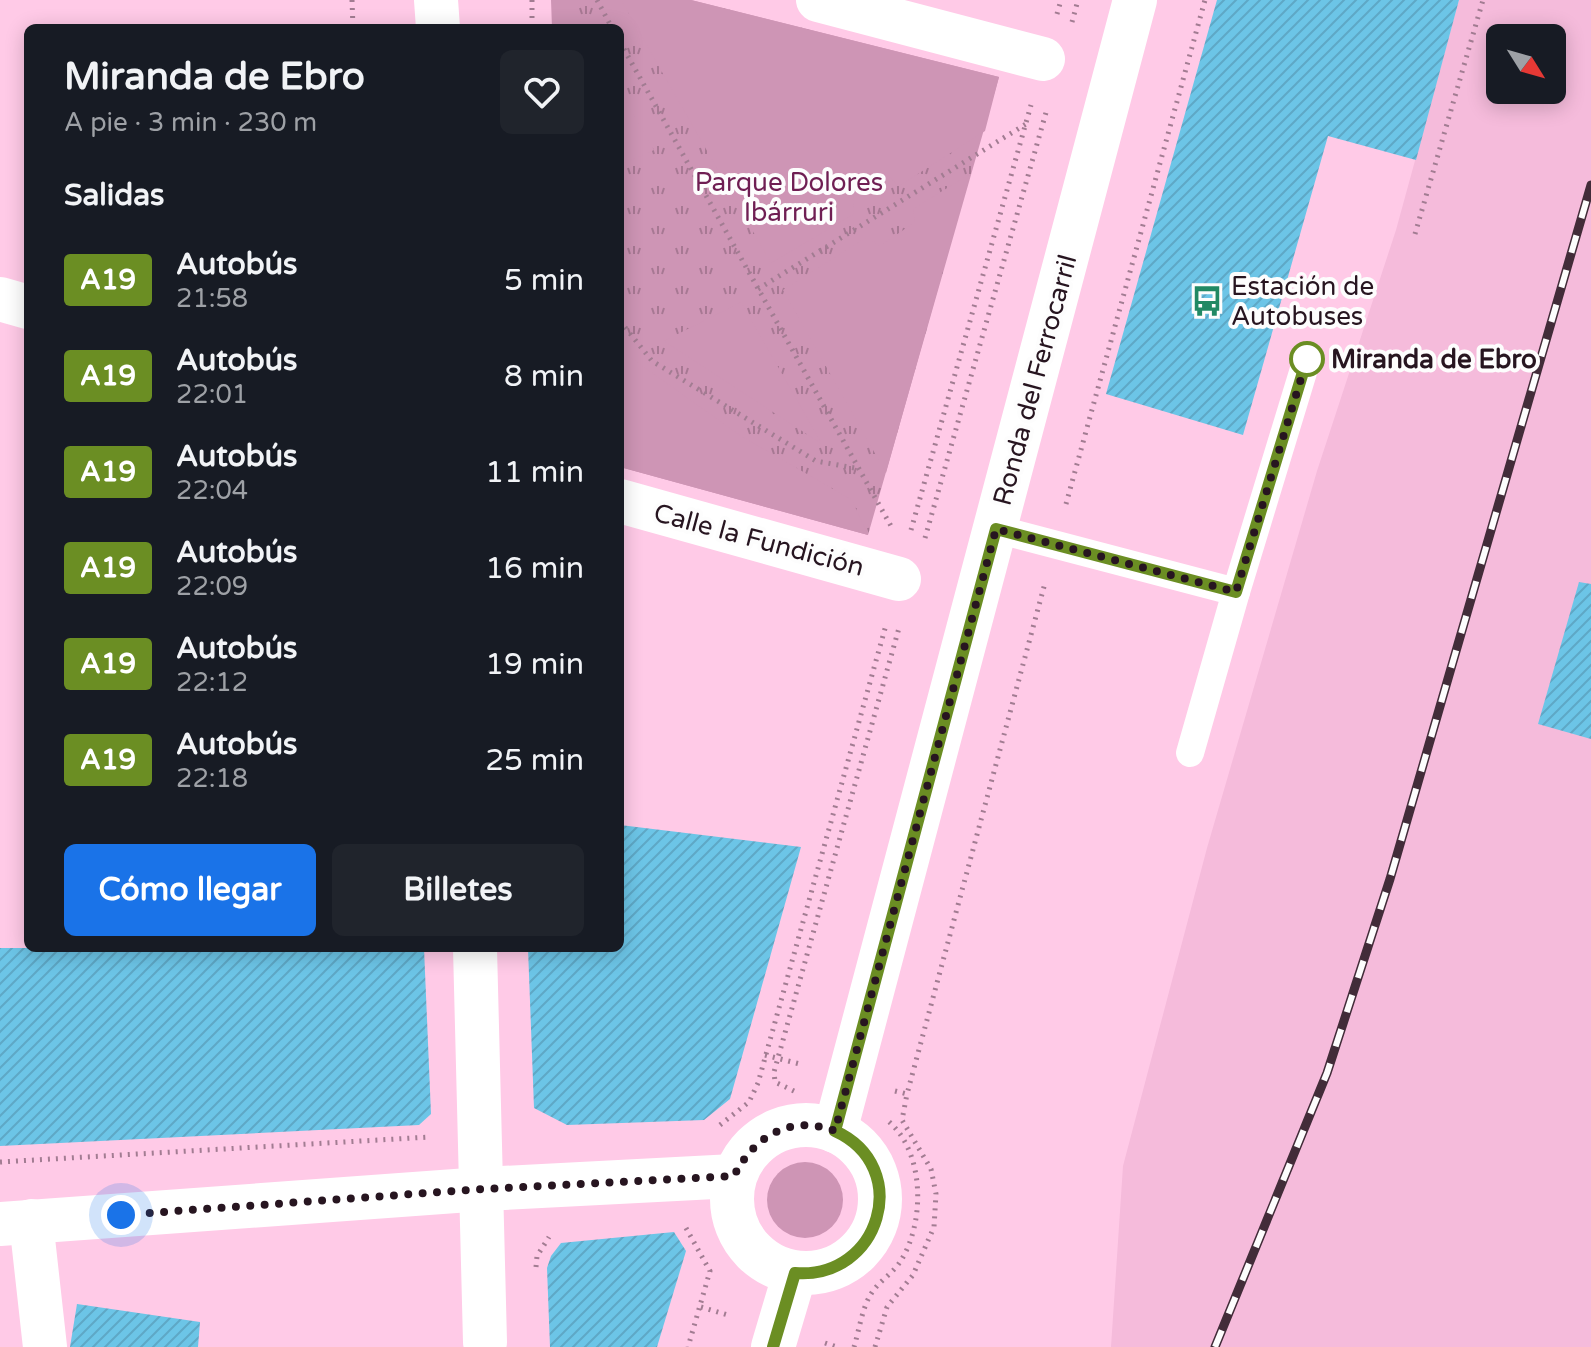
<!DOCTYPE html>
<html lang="es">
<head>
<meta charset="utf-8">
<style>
  :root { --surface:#171b24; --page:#20242c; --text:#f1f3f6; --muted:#9ea1a6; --accent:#1a73e8 }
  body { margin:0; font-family:"Varela Round",sans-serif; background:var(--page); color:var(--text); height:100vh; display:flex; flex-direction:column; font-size:30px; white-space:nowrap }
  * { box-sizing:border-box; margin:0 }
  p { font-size:26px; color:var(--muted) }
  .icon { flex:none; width:44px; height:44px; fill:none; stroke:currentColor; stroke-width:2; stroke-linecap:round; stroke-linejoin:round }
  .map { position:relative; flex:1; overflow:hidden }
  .details { position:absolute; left:24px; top:24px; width:600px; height:928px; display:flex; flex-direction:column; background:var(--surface); border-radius:12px; box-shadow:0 4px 20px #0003 }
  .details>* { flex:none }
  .badge { padding:0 16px; border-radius:6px; font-size:28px; line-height:52px }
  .needle { width:52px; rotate:127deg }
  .fabs { position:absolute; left:1486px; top:24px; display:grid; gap:16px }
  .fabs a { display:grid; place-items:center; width:80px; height:80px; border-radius:12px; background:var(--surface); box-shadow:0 4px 20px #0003; font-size:40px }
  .you { position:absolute; width:40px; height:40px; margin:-20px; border:6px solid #fff; border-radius:50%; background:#1a73e8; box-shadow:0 0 0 12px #1a73e833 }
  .map>.badge { position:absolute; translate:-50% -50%; box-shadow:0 0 0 4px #fff }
  h2 { padding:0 40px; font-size:30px; line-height:72px }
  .round { display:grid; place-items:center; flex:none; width:84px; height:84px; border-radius:12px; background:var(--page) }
  .head { display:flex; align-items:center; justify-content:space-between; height:136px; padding:0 40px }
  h1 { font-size:38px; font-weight:800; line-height:60px }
  .primary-button { display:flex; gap:16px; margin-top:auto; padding:16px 40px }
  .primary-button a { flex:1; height:92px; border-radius:12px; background:var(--accent); color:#fff; font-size:32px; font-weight:800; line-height:92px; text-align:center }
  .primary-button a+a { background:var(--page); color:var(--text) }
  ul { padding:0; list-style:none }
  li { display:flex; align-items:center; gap:24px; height:96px; padding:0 40px }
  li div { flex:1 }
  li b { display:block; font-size:30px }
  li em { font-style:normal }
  li .badge { min-width:88px; font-weight:700; text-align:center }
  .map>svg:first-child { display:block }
  .built { fill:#f5bbdb; fill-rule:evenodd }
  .park { fill:url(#park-tufts) }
  .garden { fill:#ce95b5 }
  .building { fill:url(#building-hatch) }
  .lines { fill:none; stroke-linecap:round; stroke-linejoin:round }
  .path { stroke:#a27c92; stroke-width:5; stroke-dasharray:2 6; stroke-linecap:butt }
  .lane { stroke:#fff; stroke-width:28 }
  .street { stroke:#fff; stroke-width:44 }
  .rail-casing { stroke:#422c39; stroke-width:9 }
  .rail { stroke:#fdfdfd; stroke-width:6; stroke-dasharray:18; stroke-linecap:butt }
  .line-casing { stroke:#fff; stroke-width:18 }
  .line { stroke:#6b8e23; stroke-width:12 }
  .walk { stroke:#271520; stroke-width:8; stroke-dasharray:0 14.4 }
  .stop-dot { fill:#fff; stroke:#6b8e23; stroke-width:4 }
  .labels { text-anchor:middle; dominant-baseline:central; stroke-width:8; stroke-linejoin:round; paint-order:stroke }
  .park-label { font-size:26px; fill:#6f1e53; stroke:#fdfdfd }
  .poi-label { font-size:26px; fill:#271520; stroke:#fdfdfd; text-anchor:start }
  .stop-label { font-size:26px; font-weight:bold; fill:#271520; stroke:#fdfdfd; text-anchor:start }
  .street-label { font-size:26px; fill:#271520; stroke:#fdfdfd }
</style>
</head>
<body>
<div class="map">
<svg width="1591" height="1347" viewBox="0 0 1591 1347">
  <defs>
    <pattern id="park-tufts" width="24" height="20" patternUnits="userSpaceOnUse" patternTransform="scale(2)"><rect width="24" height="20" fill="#ce95b5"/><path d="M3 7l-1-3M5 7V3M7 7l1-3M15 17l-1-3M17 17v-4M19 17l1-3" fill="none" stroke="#a77893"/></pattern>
    <pattern id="building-hatch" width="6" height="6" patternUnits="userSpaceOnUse" patternTransform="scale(2)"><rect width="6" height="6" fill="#6cc5e7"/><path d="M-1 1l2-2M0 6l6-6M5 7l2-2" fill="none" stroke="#5ea8c6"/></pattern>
  </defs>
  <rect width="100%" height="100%" fill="#ffcae7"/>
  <path class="built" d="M1459,0h132v1347h-480l12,-181 84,-318 110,-377 79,-241zM1500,38h52v52h-52z"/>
  <polygon class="park" points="551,0 691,0 999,77 868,535 620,467 620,28 552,28"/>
  <g class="garden">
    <polygon points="621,0 691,0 999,77 985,131 899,186 888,176 853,197 854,214 771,263"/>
    <polygon points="620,91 654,150 620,165"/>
    <polygon points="970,174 886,473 783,290 867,237 880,246 915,222 913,209"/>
    <polygon points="741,302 822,444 664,341"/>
    <polygon points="620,350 741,436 852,500 868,535 620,467"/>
    <circle cx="805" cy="1200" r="38"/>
  </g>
  <g class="building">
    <polygon points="1217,0 1459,0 1416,160 1328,136 1243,435 1106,394"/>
    <polygon points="1579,582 1591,584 1591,739 1538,724"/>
    <polygon points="620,825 801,847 730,1099 704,1120 567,1125 534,1108 528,948 620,948"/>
    <polygon points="0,948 424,948 431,1114 419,1125 0,1146"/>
    <polygon points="674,1232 686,1251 657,1347 550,1347 547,1268 551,1256 561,1243"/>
    <polygon points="77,1304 200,1322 198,1347 70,1347"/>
  </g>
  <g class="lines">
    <g class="path">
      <polyline points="352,0 353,28"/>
      <polyline points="532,0 532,28"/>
      <polyline points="597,0 612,28"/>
      <polyline points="1057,14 1061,0"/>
      <polyline points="1072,22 1078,0"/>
      <polyline points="620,42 891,526"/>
      <polyline points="1415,234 1483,0"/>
      <polyline points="758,289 1026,124"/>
      <polyline points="620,321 652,361 816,461 860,469"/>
      <polyline points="1066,504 1205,0"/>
      <polyline points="911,530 1031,105"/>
      <polyline points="925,538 1047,109"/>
      <polyline points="765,1055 800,1064"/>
      <polyline points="794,1091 775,1082 774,1072 899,628"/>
      <polyline points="895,1091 907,1094 1045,583"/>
      <polyline points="720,1125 749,1102 758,1083 886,625"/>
      <polyline points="0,1162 430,1137"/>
      <polyline points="686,1228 710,1271 688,1347"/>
      <polyline points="536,1267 537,1256 549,1237"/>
      <polyline points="701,1307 731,1316"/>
      <polyline points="825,1343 837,1347"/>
      <path d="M854,1347c5,-16 8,-39 17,-53 7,-12 21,-20 29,-32 25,-38 26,-110 -13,-142"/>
      <polyline points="875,1347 887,1307 913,1275 934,1227 936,1194 931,1169 902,1120 907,1094"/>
    </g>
    <g class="lane">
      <polyline points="996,529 1236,592 1307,359"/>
      <polyline points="1190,753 1236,592"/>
    </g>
    <g class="street">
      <polyline points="436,0 438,28"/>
      <polyline points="818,0 1043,59"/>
      <polyline points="0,299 28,307"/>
      <polyline points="620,501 899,579"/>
      <polyline points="475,948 485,1342"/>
      <circle cx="806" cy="1199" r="74"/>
      <polyline points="835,1131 1135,0"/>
      <polyline points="31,1221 45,1347"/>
      <polyline points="0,1224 483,1189 734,1176"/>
      <polyline points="773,1347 795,1273"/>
    </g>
    <defs>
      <polyline id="rail" points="1215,1347 1327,1073 1390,879 1591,185"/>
    </defs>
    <use href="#rail" class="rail-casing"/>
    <use href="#rail" class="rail"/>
  </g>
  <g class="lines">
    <defs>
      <path id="line" d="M773,1347l22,-74c85,7 119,-106 40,-142l161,-602 240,63 71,-233"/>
    </defs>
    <use href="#line" class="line-casing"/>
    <use href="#line" class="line"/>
    <path class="walk" d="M121,1215l362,-26 251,-13c20,-40 57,-62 101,-45l161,-602 240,63 71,-233"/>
  </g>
  <defs>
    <symbol id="bus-bare" viewBox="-9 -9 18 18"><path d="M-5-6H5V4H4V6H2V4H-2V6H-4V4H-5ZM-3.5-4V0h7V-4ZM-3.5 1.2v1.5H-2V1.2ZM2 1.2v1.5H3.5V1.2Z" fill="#218964" stroke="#fdfdfd" stroke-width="2.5" paint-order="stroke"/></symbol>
  </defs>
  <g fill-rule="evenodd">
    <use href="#bus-bare" x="1185" y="279" width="44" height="44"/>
  </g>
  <circle class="stop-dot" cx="1307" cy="359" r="16"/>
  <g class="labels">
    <g class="park-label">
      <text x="789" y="182">Parque Dolores<tspan x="789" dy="30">Ibárruri</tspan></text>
    </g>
    <g class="poi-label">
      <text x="1231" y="286">Estación de<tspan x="1231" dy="30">Autobuses</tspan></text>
    </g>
    <g class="stop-label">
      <text x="1331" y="359">Miranda de Ebro</text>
    </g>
    <g class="street-label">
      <text transform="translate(1035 380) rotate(-75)">Ronda del Ferrocarril</text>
      <text transform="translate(759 540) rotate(15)">Calle la Fundición</text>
    </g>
  </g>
</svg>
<div class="fabs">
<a><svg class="needle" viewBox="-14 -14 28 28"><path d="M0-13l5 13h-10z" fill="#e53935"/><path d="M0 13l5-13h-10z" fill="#9ea1a6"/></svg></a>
</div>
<div class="you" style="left:121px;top:1215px"></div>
<section class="details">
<div class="head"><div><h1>Miranda de Ebro</h1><p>A pie · 3 min · 230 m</p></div><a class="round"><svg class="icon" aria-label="heart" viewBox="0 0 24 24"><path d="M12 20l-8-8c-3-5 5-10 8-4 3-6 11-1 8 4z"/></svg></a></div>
<h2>Salidas</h2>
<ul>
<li><span class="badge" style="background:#6b8e23;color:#fff">A19</span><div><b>Autobús</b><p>21:58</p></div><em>5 min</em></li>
<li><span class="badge" style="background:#6b8e23;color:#fff">A19</span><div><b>Autobús</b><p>22:01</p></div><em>8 min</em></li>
<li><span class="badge" style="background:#6b8e23;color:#fff">A19</span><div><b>Autobús</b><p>22:04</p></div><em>11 min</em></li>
<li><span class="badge" style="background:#6b8e23;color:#fff">A19</span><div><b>Autobús</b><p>22:09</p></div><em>16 min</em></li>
<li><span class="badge" style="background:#6b8e23;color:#fff">A19</span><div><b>Autobús</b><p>22:12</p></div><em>19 min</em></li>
<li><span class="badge" style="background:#6b8e23;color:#fff">A19</span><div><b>Autobús</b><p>22:18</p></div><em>25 min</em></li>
</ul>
<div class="primary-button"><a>Cómo llegar</a><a>Billetes</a></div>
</section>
</div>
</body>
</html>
